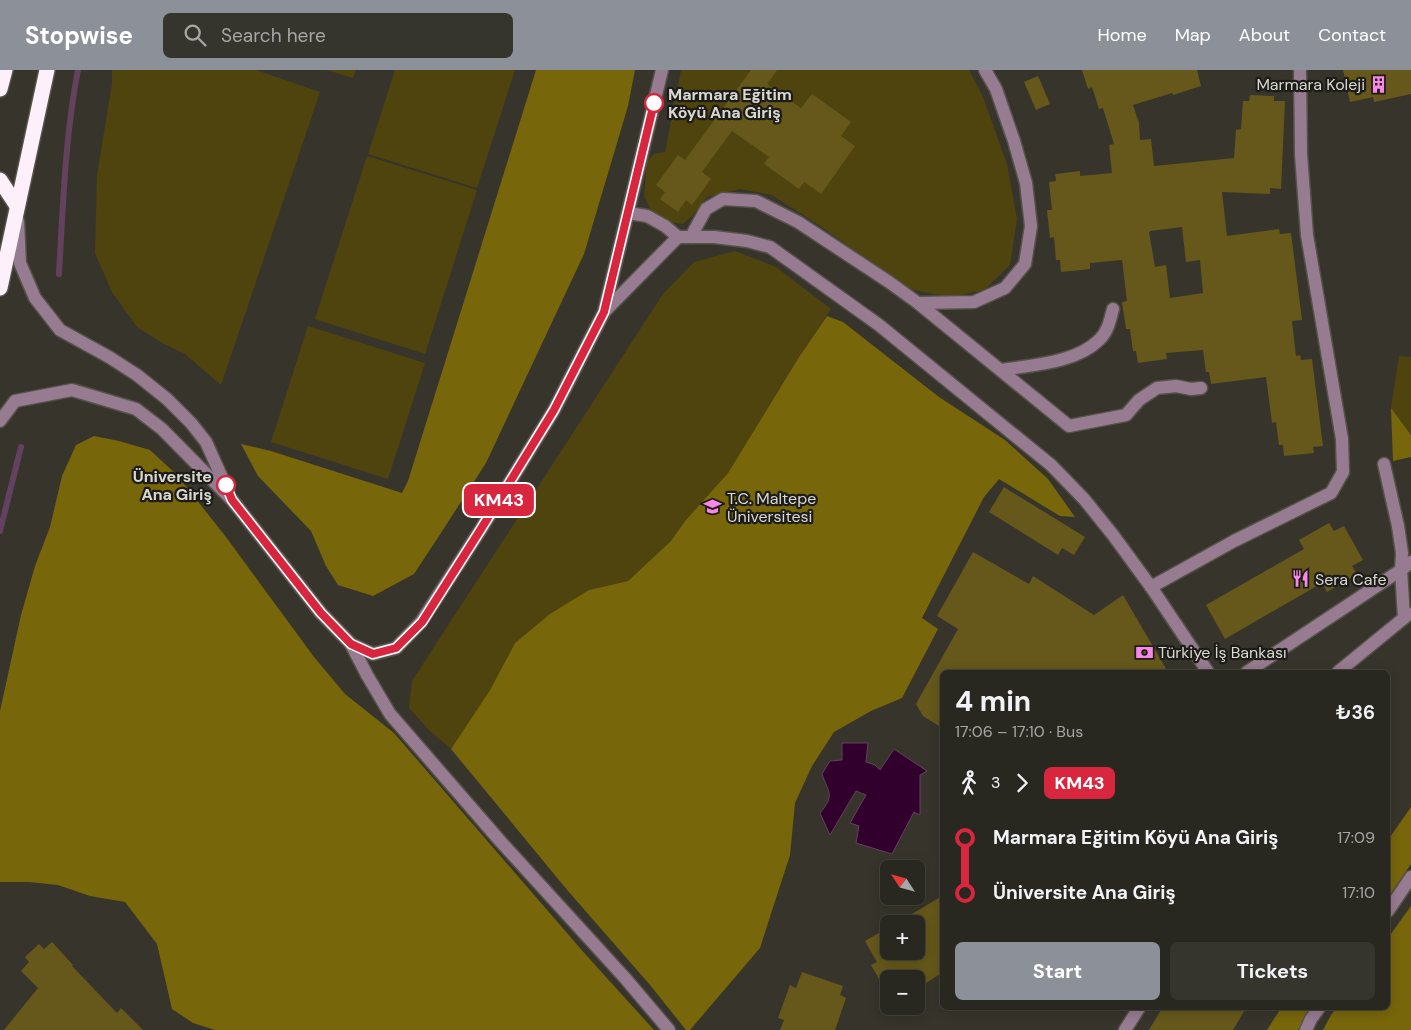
<!DOCTYPE html>
<html lang="en">
<head>
<meta charset="utf-8">
<style>
  :root { --surface:#292820; --page:#35342d; --text:#f1f3f6; --muted:#a5a6a5; --line:#45443e; --accent:#8c9099 }
  body { margin:0; font-family:"DM Sans",sans-serif; background:var(--page); color:var(--text); height:100vh; display:flex; flex-direction:column; font-size:19px; white-space:nowrap }
  * { box-sizing:border-box; margin:0 }
  p { font-size:16px; color:var(--muted) }
  .icon { flex:none; width:28px; height:28px; fill:none; stroke:currentColor; stroke-width:2; stroke-linecap:round; stroke-linejoin:round }
  .map { position:relative; flex:1; overflow:hidden }
  .panel { position:absolute; left:940px; top:600px; width:450px; height:340px; display:flex; flex-direction:column; background:var(--surface); border-radius:8px; box-shadow:0 2px 12px #0003,0 0 0 1px var(--line) }
  .panel>* { flex:none }
  .badge { padding:0 10px; border-radius:8px; font-size:18px; line-height:32px }
  .needle { width:32px; rotate:306deg }
  .buttons { position:absolute; left:880px; top:790px; display:grid; gap:10px }
  .buttons a { display:grid; place-items:center; width:45px; height:45px; border-radius:8px; background:var(--surface); box-shadow:0 2px 12px #0003,0 0 0 1px var(--line); font-size:25px }
  .map>.badge { position:absolute; translate:-50% -50%; box-shadow:0 0 0 2px #fff }
  .legs { display:flex; align-items:center; gap:8px; height:55px; padding:0 15px; font-size:16px }
  .legs p { margin-inline-start:auto }
  .headline { display:flex; align-items:center; justify-content:space-between; height:85px; padding:0 15px }
  h1 { font-size:28px; font-weight:700; line-height:38px }
  .cta { display:flex; gap:10px; margin-top:auto; padding:10px 15px }
  .cta a { flex:1; height:58px; border-radius:8px; background:var(--accent); color:#fff; font-size:20px; font-weight:700; line-height:58px; text-align:center }
  .cta a+a { background:var(--page); color:var(--text) }
  ul { padding:0 15px; list-style:none }
  li { display:flex; align-items:center; gap:18px; height:55px; font-size:19px }
  li i { display:grid; place-items:center; width:8px; height:100%; margin:0 6px; background:currentColor }
  li i::after { content:''; width:12px; height:12px; margin:-6px; border:4px solid; border-radius:50%; background:var(--surface) }
  li p { margin-inline-start:auto }
  li:first-child i { background:linear-gradient(#0000 50%,currentColor 0) }
  li:last-child i { background:linear-gradient(currentColor 50%,#0000 0) }
  header { display:flex; align-items:center; gap:30px; box-sizing:border-box; height:70px; padding:0 25px; background:var(--accent); color:#fff }
  header strong { font-size:24px }
  nav { display:flex; gap:28px; margin-inline-start:auto; font-size:18px }
  .search { width:350px; height:45px; background:var(--page); display:flex; align-items:center; gap:12px; box-sizing:border-box; padding:0 18px; border-radius:8px; color:var(--muted); font-size:19px }
  .map>svg:first-child { display:block }
  .green { fill:#4f440d }
  .forest { fill:#77660a }
  .water { fill:#32002c; stroke:#64415e }
  .lines { fill:none; stroke-linecap:round; stroke-linejoin:round }
  .stream { stroke:#64415e; stroke-width:6 }
  .building { fill:#65581a; fill-rule:evenodd }
  .minor-casing { stroke:#545249; stroke-width:15 }
  .highway-casing { stroke:#545249; stroke-width:18 }
  .minor { stroke:#977b91; stroke-width:12 }
  .highway { stroke:#fef0fb; stroke-width:15 }
  .line-1-casing { stroke:#fff; stroke-width:11 }
  .line-1 { stroke:#d7263d; stroke-width:8 }
  .stop-1-dot { fill:#fff; stroke:#d7263d; stroke-width:2.5 }
  .labels { text-anchor:middle; dominant-baseline:central; stroke-width:4.5; stroke-linejoin:round; paint-order:stroke }
  .poi-label { font-size:16px; fill:#d9d8d1; stroke:#1d1c18; text-anchor:start }
  .stop-label { font-size:16px; font-weight:bold; fill:#d9d8d1; stroke:#1d1c18; text-anchor:start }
</style>
</head>
<body>
<header>
<strong>Stopwise</strong>
<div class="search"><svg class="icon" aria-label="search" viewBox="0 0 24 24"><circle cx="10" cy="10" r="6"/><path d="M15 15l6 6"/></svg>Search here</div>
<nav><a>Home</a><a>Map</a><a>About</a><a>Contact</a></nav>
</header>
<div class="map">
<svg width="1411" height="960" viewBox="0 0 1411 960">
  <rect width="100%" height="100%" fill="#37352b"/>
  <g class="green">
    <polygon points="112,0 256,0 320,22 221,315 185,284 164,274 137,257 112,222 95,183 97,105 112,14"/>
    <polygon points="327,0 356,0 353,8"/>
    <polygon points="395,0 515,0 477,118 368,84"/>
    <polygon points="681,0 969,0 983,27 1007,94 1017,149 1010,195 984,220 950,227 909,219 820,156 772,125 740,119 707,127 693,145 683,154 667,152 652,141 644,126 647,91 654,84 665,82"/>
    <polygon points="367,86 477,120 425,284 315,249"/>
    <polygon points="735,181 776,197 831,239 799,287 728,403 685,451 671,471 628,511 589,520 515,573 490,620 451,679 429,660 409,638 412,611 663,224 694,192"/>
    <polygon points="308,256 425,293 388,409 271,372"/>
    <polygon points="1399,286 1411,287 1411,365 1391,338"/>
  </g>
  <g class="forest">
    <polygon points="536,0 635,0 628,36 584,184 486,393 439,466 414,504 373,526 338,515 326,496 311,461 258,406 241,374 271,381 402,423 408,411"/>
    <polygon points="827,246 843,252 939,327 1005,370 1048,409 1075,447 1060,446 999,409 984,427 922,548 938,559 902,628 871,641 834,662 812,696 795,733 790,785 760,878 690,960 686,960 650,915 568,821 451,679 490,620 515,573 550,544 589,520 628,511 671,471 685,451 728,403 799,287"/>
    <polygon points="1391,338 1411,365 1411,387 1393,391"/>
    <polygon points="94,366 119,371 150,380 177,405 226,467 314,587 345,624 394,663 586,885 654,960 215,960 193,953 172,939 157,874 125,832 90,826 58,815 29,812 0,812 0,641 21,545 35,496 50,457 62,406 76,375"/>
    <polygon points="1411,737 1411,794 1388,828 1388,770"/>
    <polygon points="1411,836 1411,960 1323,960 1331,945 1336,938 1388,938 1388,868"/>
    <polygon points="1281,938 1311,938 1298,960 1267,960"/>
  </g>
  <path class="water" d="M842,673h26l-2,19 9,3 5,5 14,-21 33,22 -7,4v40l-6,-3 -22,42 -36,-11 3,-17 -9,-3 16,-28 -10,-4 -26,44 -10,-22c15,-18 9,-19 2,-39l8,-13 12,-1z"/>
  <g class="lines">
    <g class="stream">
      <path d="M59,204c4,-68 6,-137 19,-204"/>
      <polyline points="0,461 21,377"/>
    </g>
  </g>
  <g class="building">
    <polygon points="751,0 777,0 767,14 801,38 812,24 851,52 841,66 855,76 821,124 804,112 799,119 764,94 769,87 732,61 702,102 711,109 692,135 686,130 678,142 660,129 665,122 656,115 678,85 685,90"/>
    <path d="M1082,0h115l4,16 -28,9 -1,-2 -39,12 6,18 1,17 11,-1 3,27 80,-8 2,-28 5,-1 2,-28h6l1,-6 24,1v5h11l-4,88 -11,-1v6l-48,-2 5,44 52,-7 1,5 11,-1 11,87 -10,1 4,35 4,-1 1,5 11,-1 11,87 -10,1 1,6 -30,3 -1,-11h-4l-3,-23 -4,1 -6,-46 -55,7 -2,-12h-3l-3,-22 -37,3 1,6 -29,4 -2,-12h-3l-3,-22h-4l-4,-27 5,-1 -5,-41 -32,3v6l-29,3 -1,-12h-4l-2,-23 -4,1 -3,-28h5l-3,-28 7,-1 -1,-7 25,-3v5l32,-3 -3,-28 5,-1 -11,-36 -4,1 -7,-22 -4,2zM1182,157l4,35 14,-2 3,33 -33,5 -4,-33 -11,2 -6,-35h1v-1z"/>
    <polygon points="1343,0 1411,0 1411,24 1374,32 1373,27 1350,32"/>
    <polygon points="1038,6 1050,34 1036,40 1024,12"/>
    <polygon points="1004,417 1085,467 1074,485 1062,478 1058,485 989,442"/>
    <polygon points="1329,453 1334,461 1344,456 1363,490 1352,496 1357,504 1327,522 1322,513 1225,569 1206,535 1304,479 1299,470"/>
    <polygon points="973,482 1029,514 1033,506 1094,545 1123,525 1168,602 942,602 942,658 923,646 916,634 958,559 937,546"/>
    <polygon points="942,826 942,903 916,919 916,909 879,909 871,895 877,892 865,871 889,857 889,881 916,881 916,854 895,854"/>
    <polygon points="52,872 73,895 72,896 117,943 121,938 143,960 4,960 38,918 21,901 29,892 25,887 39,874 44,879"/>
    <polygon points="802,902 843,916 840,925 846,928 835,960 780,960 784,950 778,948 790,915 796,918"/>
    <polygon points="1162,938 1246,938 1233,960 1149,960"/>
  </g>
  <g class="lines">
    <defs>
      <g id="minor">
        <polyline points="628,143 647,146 665,156 678,167"/>
        <polyline points="18,151 20,193 35,228 60,260 109,287 137,305 167,329 191,353 206,372 228,421"/>
        <polyline points="692,167 694,161 706,139 723,129 756,131 798,152 889,212 918,233 1069,356 1126,345 1139,330 1157,318 1176,316 1191,319 1201,318"/>
        <polyline points="918,233 974,232 1005,218 1025,194 1031,156 1026,113 1014,71 996,19 985,0"/>
        <polyline points="604,242 678,167 714,167 747,171 770,177 879,255 1051,395 1084,429 1113,465 1151,517 1208,602"/>
        <path d="M1001,300c31,-5 75,-7 98,-30 9,-8 11,-20 14,-31"/>
        <polyline points="0,351 15,331 72,320 136,339 162,359 232,430 321,543 351,574 373,584 396,578 421,552 481,459 554,340 604,242 662,0"/>
        <polyline points="1384,394 1398,456 1402,483 1401,500 1404,548"/>
        <polyline points="1151,517 1234,471 1331,423 1343,402 1342,369 1307,165 1301,84 1300,0"/>
        <polyline points="351,574 367,605 390,644 501,772 625,908 669,960"/>
        <polyline points="1247,602 1401,500 1411,492"/>
        <polyline points="1338,602 1409,544"/>
        <polyline points="1388,841 1411,807"/>
        <polyline points="1125,960 1139,938"/>
        <polyline points="1306,960 1311,949 1319,938"/>
      </g>
      <g id="highway">
        <polyline points="0,19 5,0"/>
        <polyline points="0,110 17,136"/>
        <polyline points="0,218 47,0"/>
      </g>
    </defs>
    <use href="#minor" class="minor-casing"/>
    <use href="#highway" class="highway-casing"/>
    <use href="#minor" class="minor"/>
    <use href="#highway" class="highway"/>
  </g>
  <g class="lines">
    <defs>
      <polyline id="line-1" points="226,415 232,430 321,543 351,574 373,584 396,578 422,552 481,459 554,340 604,242 654,33"/>
    </defs>
    <use href="#line-1" class="line-1-casing"/>
    <use href="#line-1" class="line-1"/>
  </g>
  <defs>
    <symbol id="building-bare" viewBox="-9 -9 18 18"><path d="M-4-6H4V6H1V3H-1V6H-4ZM-2.5-4.3h1.7v1.8h-1.7ZM.8-4.3h1.7v1.8H.8ZM-2.5-1h1.7V.8h-1.7ZM.8-1h1.7V.8H.8Z" fill="#f987e8" stroke="#1d1c18" stroke-width="2.5" paint-order="stroke"/></symbol>
    <symbol id="university-bare" viewBox="-9 -9 18 18"><path d="M0-5L7-2L0 1L-7-2ZM-4 1L0 2.5L4 1V4Q0 6-4 4Z" fill="#f987e8" stroke="#1d1c18" stroke-width="2.5" paint-order="stroke"/></symbol>
    <symbol id="restaurant-bare" viewBox="-9 -9 18 18"><path d="M-5-6h1v4h1v-4h1v4h1v-4h1v5L-1.5 .5V6h-2V.5L-5-1ZM5-6V6H3V1.5H1.5Q1.5-4 5-6Z" fill="#f987e8" stroke="#1d1c18" stroke-width="2.5" paint-order="stroke"/></symbol>
    <symbol id="bank-bare" viewBox="-9 -9 18 18"><path d="M-6-4H6V4H-6ZM0-2.3a2.3 2.3 0 1 0 0 4.6a2.3 2.3 0 1 0 0-4.6Z" fill="#f987e8" stroke="#1d1c18" stroke-width="2.5" paint-order="stroke"/></symbol>
  </defs>
  <g fill-rule="evenodd">
    <use href="#building-bare" x="1366" y="2" width="25" height="25"/>
    <use href="#university-bare" x="700" y="424" width="25" height="25"/>
    <use href="#restaurant-bare" x="1288" y="496" width="25" height="25"/>
    <use href="#bank-bare" x="1132" y="570" width="25" height="25"/>
  </g>
  <g class="stop-1-dot">
    <circle cx="654" cy="33" r="9"/>
    <circle cx="226" cy="415" r="9"/>
  </g>
  <g class="labels">
    <g class="poi-label">
      <text x="1365" y="14" text-anchor="end">Marmara Koleji</text>
      <text x="727" y="428">T.C. Maltepe<tspan x="727" dy="18">Üniversitesi</tspan></text>
      <text x="1315" y="509">Sera Cafe</text>
      <text x="1158" y="582">Türkiye İş Bankası</text>
    </g>
    <g class="stop-label">
      <text x="668" y="24">Marmara Eğitim<tspan x="668" dy="18">Köyü Ana Giriş</tspan></text>
      <text x="212" y="406" text-anchor="end">Üniversite<tspan x="212" dy="18">Ana Giriş</tspan></text>
    </g>
  </g>
</svg>
<div class="buttons">
<a><svg class="needle" viewBox="-14 -14 28 28"><path d="M0-13l5 13h-10z" fill="#e53935"/><path d="M0 13l5-13h-10z" fill="#a5a6a5"/></svg></a>
<a>+</a>
<a>−</a>
</div>
<b class="badge" style="left:499px;top:430px;background:#d7263d;color:#fff">KM43</b>
<section class="panel">
<div class="headline"><div><h1>4 min</h1><p>17:06 – 17:10 · Bus</p></div><b>₺36</b></div>
<div class="legs"><svg class="icon" aria-label="walk" viewBox="0 0 24 24"><circle cx="13" cy="4" r="2"/><path d="M13 8l-2 6 4 7M11 14l-3 7M7 12l3-4h3l4 4"/></svg>3<svg class="icon" aria-label="forward" viewBox="0 0 24 24"><path d="M9 5l7 7-7 7"/></svg><b class="badge" style="background:#d7263d;color:#fff">KM43</b></div>
<ul>
<li><i style="color:#d7263d"></i><b>Marmara Eğitim Köyü Ana Giriş</b><p>17:09</p></li>
<li><i style="color:#d7263d"></i><b>Üniversite Ana Giriş</b><p>17:10</p></li>
</ul>
<div class="cta"><a>Start</a><a>Tickets</a></div>
</section>
</div>
</body>
</html>
